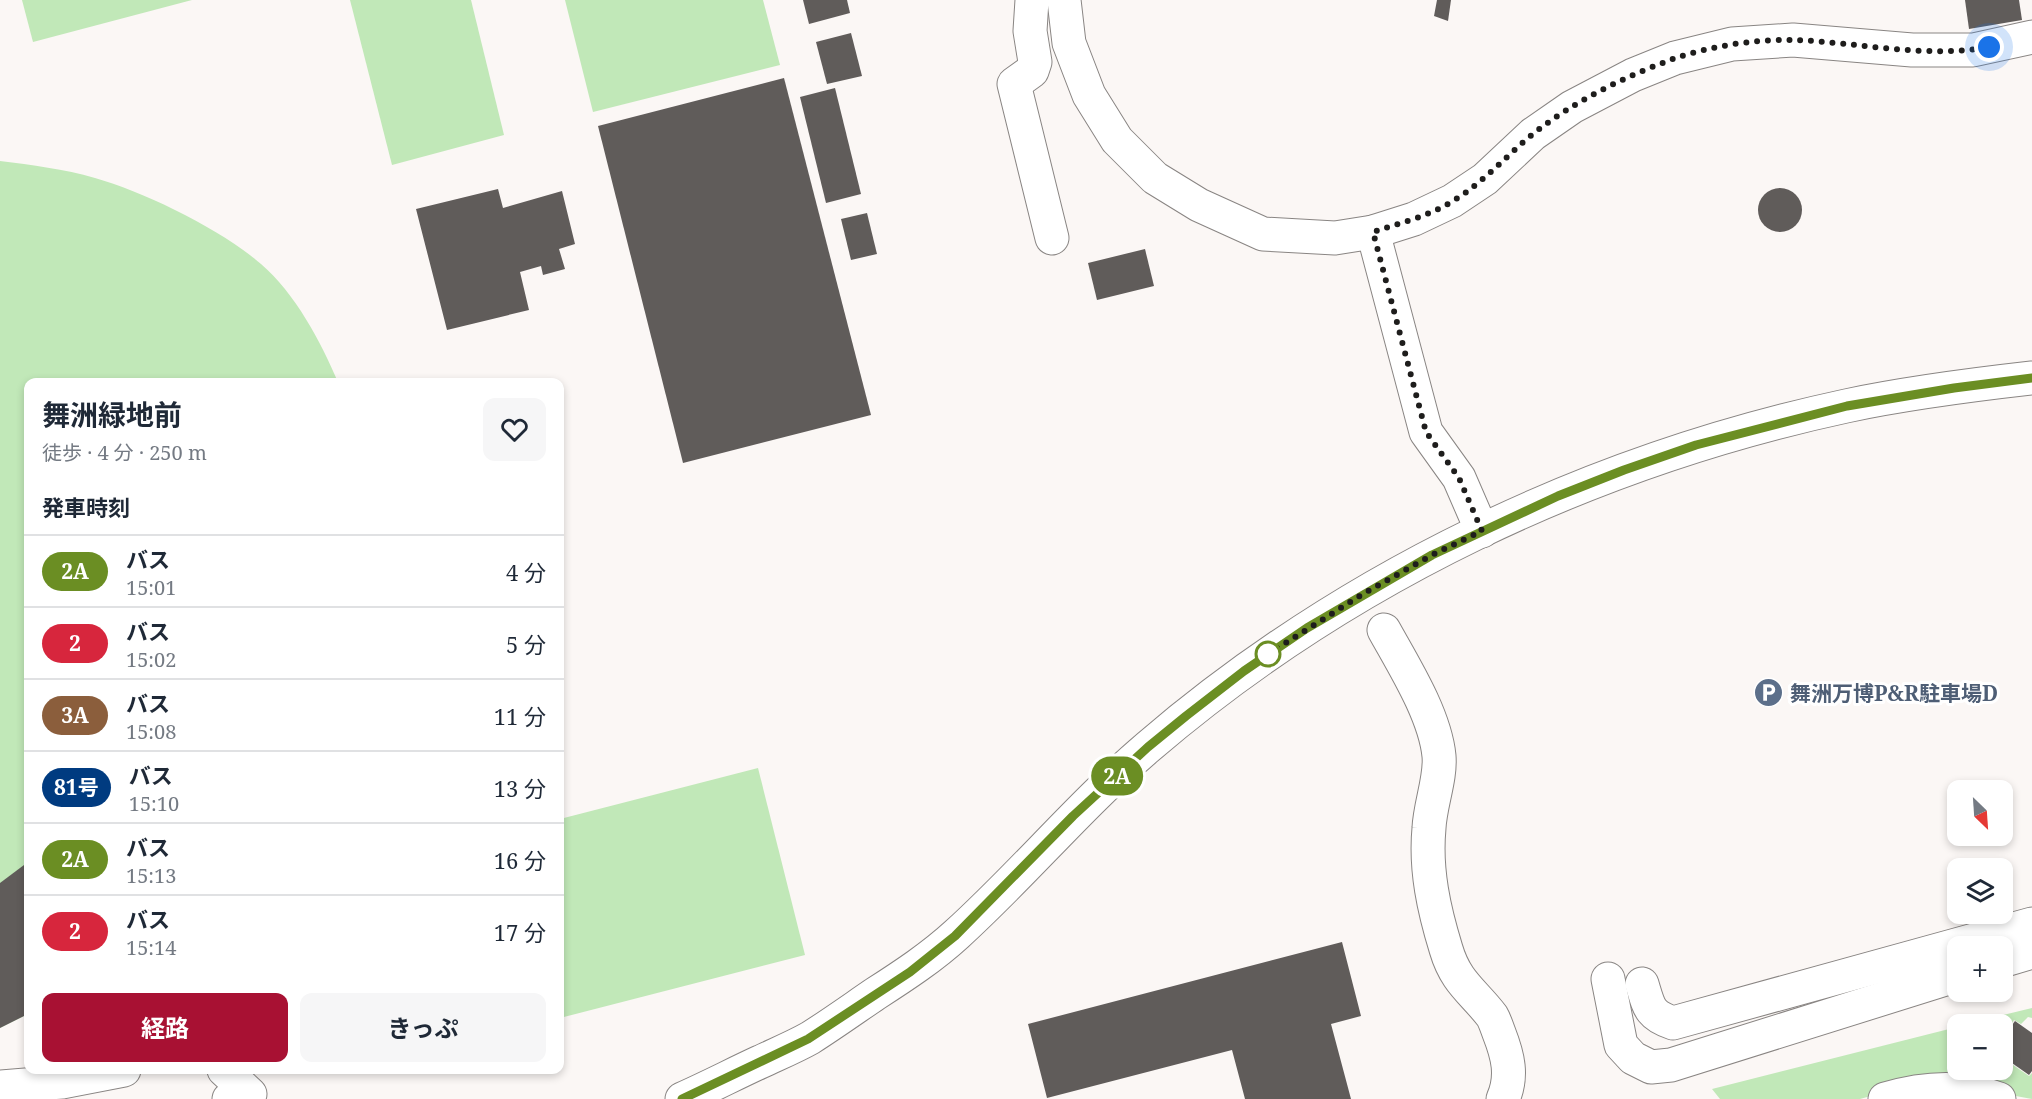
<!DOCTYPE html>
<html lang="ja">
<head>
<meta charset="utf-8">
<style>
  :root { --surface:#fff; --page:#f6f6f7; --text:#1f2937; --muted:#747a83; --line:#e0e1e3; --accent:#a81133 }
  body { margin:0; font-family:"Noto Serif","Noto Sans JP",serif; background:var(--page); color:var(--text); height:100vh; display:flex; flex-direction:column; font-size:22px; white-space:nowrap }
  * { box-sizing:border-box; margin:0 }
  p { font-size:20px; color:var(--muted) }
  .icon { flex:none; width:33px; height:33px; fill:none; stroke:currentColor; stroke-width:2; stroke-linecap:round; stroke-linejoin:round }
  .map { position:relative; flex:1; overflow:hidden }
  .sheet { position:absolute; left:24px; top:378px; width:540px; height:696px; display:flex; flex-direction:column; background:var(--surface); border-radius:12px; box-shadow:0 3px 9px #0003 }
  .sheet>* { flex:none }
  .badge { padding:0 12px; border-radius:20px; font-size:21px; line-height:39px }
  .needle { width:39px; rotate:155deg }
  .fabs { position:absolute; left:1947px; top:780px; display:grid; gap:12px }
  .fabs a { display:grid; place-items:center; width:66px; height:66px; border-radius:12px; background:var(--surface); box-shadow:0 3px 9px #0003; font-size:30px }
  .you { position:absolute; width:30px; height:30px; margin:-15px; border:4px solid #fff; border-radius:50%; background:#1a73e8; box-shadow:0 0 0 9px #1a73e833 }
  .map>.badge { position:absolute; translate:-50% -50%; box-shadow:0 0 0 3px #fff }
  h2 { padding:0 18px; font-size:22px; line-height:54px }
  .round { display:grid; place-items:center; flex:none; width:63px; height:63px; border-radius:12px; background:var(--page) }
  .overview { display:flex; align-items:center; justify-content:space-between; height:102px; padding:0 18px }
  h1 { font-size:28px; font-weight:700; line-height:45px }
  .cta { display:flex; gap:12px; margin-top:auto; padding:12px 18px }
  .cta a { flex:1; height:69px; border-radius:12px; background:var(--accent); color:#fff; font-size:24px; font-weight:700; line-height:69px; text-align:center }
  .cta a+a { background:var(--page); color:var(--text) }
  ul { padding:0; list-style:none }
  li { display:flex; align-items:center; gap:18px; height:72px; padding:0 18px; border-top:2px solid var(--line) }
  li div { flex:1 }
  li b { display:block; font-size:22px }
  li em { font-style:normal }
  li .badge { min-width:66px; font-weight:700; text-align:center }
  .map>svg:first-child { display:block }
  .green { fill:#c1e8b8 }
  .building { fill:#605c5a }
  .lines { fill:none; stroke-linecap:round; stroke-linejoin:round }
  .minor-casing { stroke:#898583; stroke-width:35 }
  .minor { stroke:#fff; stroke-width:33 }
  .line-casing { stroke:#fff; stroke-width:14 }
  .line { stroke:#6b8e23; stroke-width:9 }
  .walk { stroke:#1e1d1c; stroke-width:6; stroke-dasharray:0 10.8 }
  .stop-dot { fill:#fff; stroke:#6b8e23; stroke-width:3 }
  .labels { text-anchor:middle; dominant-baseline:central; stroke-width:6; stroke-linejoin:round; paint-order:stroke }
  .service-label { font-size:21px; font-weight:bold; fill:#4e5e75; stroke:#fff; text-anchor:start }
</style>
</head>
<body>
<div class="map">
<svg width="2032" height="1099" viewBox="0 0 2032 1099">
  <rect width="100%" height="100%" fill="#fbf7f5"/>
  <g class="green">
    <polygon points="22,0 192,0 33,42"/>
    <polygon points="350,0 471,0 504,135 392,165"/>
    <polygon points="565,0 763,0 780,65 593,112"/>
    <path d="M0,161c32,4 64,8 95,17 50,14 127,52 166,86 34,29 60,78 77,118h-310v632l-28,14z"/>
    <polygon points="758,768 805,955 560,1018 560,819"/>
    <polygon points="2032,1008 2032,1018 2028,1017 2021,1024 2014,1020 2003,1037 2002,1024 1966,1024"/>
    <polygon points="1957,1027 1958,1070 2002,1070 2003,1058 2029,1076 2032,1073 2032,1099 2005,1094 1914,1084 1860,1099 1720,1099 1712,1089"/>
  </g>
  <g class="building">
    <polygon points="803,0 847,0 850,13 809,24"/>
    <polygon points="1437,0 1451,0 1448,21 1434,16"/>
    <polygon points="1965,0 2019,0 2022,20 1969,29"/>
    <polygon points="851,33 862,76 827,84 816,42"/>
    <polygon points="784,78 871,415 683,463 598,126"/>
    <polygon points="835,88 861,194 826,203 800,97"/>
    <circle cx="1780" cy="210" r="22"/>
    <polygon points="498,189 503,208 562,191 575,244 559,249 565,269 543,275 541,266 520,272 529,310 447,330 416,209"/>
    <polygon points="867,213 877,254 851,260 841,219"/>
    <polygon points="1145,249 1154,286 1097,300 1088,263"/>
    <polygon points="28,862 28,1014 0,1028 0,883"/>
    <polygon points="1342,942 1361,1016 1331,1024 1351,1099 1245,1099 1232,1050 1047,1098 1028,1024"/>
    <polygon points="2015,1021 2032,1033 2032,1071 2029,1075 2002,1056 2002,1039"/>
  </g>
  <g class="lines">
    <defs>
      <g id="minor">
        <polyline points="1032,0 1030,31 1035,62 1032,71 1014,84 1052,238"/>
        <polyline points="1064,0 1069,43 1089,95 1117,140 1155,178 1199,205 1263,234 1335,238 1373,232 1414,219 1452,201 1485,179 1533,134 1572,107 1633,75 1675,58 1732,44 1793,40 1912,50 1973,50 2032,37"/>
        <polyline points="1373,232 1426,432 1459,478 1482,531"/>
        <path d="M1384,630c20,36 51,85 55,126 2,22 -9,49 -10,72 -4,42 5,82 17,121 10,34 27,42 46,67 3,5 5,12 7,17 9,23 14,43 4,66"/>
        <polyline points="2002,961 2032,952"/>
        <polyline points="1608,979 1621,1045 1633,1058 1651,1067 1671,1065 1958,975"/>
        <path d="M1642,984c7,23 7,31 31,39l359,-99"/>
        <polyline points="224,1070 250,1094 229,1099"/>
        <polyline points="0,1087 62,1082 124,1070"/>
        <path d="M682,1099c27,-12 52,-25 78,-37 17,-8 34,-15 50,-24 22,-14 43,-29 65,-44 28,-18 57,-37 82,-60 66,-60 123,-129 191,-187 198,-170 443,-286 698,-341 61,-13 124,-21 186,-28"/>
        <path d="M1885,1099c37,-11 78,-14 114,0"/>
      </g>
    </defs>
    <use href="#minor" class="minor-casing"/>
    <use href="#minor" class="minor"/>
  </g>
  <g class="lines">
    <defs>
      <polyline id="line" points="682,1099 808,1039 910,972 955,936 1073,816 1148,747 1186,716 1244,671 1307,628 1432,555 1558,496 1624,470 1696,445 1847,406 1954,388 2032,378"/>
    </defs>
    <use href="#line" class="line-casing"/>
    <use href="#line" class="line"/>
    <path class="walk" d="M1268,654l95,-60 69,-39 50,-24 -23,-53 -33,-46 -53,-200c27,-9 56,-16 80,-31 31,-19 53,-45 80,-67 41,-33 91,-57 140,-75 38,-13 82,-20 121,-19 62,2 134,19 195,7"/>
  </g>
  <defs>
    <symbol id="parking-disc" viewBox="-11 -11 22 22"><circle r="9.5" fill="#5c6f8a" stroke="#fff"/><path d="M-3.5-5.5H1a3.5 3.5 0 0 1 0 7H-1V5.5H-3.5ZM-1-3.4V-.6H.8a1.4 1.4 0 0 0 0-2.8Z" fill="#fff"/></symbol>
  </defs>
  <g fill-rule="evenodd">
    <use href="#parking-disc" x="1752" y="676" width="33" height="33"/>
  </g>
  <circle class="stop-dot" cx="1268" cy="654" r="12"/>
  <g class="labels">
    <g class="service-label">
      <text x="1790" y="693">舞洲万博P&amp;R駐車場D</text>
    </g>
  </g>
</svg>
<div class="fabs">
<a><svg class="needle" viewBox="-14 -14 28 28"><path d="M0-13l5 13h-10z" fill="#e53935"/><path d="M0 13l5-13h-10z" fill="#747a83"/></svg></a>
<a><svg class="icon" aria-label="layers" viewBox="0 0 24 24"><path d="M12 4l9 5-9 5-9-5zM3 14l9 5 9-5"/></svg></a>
<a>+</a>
<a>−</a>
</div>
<div class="you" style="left:1989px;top:47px"></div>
<b class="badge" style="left:1117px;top:776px;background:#6b8e23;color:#fff">2A</b>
<section class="sheet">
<div class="overview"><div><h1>舞洲緑地前</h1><p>徒歩 · 4 分 · 250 m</p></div><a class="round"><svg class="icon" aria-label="heart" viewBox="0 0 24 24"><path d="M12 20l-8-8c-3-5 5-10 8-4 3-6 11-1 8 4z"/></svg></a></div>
<h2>発車時刻</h2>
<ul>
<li><span class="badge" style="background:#6b8e23;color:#fff">2A</span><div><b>バス</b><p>15:01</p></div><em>4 分</em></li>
<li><span class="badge" style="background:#d7263d;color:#fff">2</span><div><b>バス</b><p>15:02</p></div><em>5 分</em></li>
<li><span class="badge" style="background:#8b5e3c;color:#fff">3A</span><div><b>バス</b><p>15:08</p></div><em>11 分</em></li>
<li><span class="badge" style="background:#003b80;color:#fff">81号</span><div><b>バス</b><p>15:10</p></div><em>13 分</em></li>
<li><span class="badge" style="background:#6b8e23;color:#fff">2A</span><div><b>バス</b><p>15:13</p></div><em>16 分</em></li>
<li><span class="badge" style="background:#d7263d;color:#fff">2</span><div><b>バス</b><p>15:14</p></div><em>17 分</em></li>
</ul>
<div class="cta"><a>経路</a><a>きっぷ</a></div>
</section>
</div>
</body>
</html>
